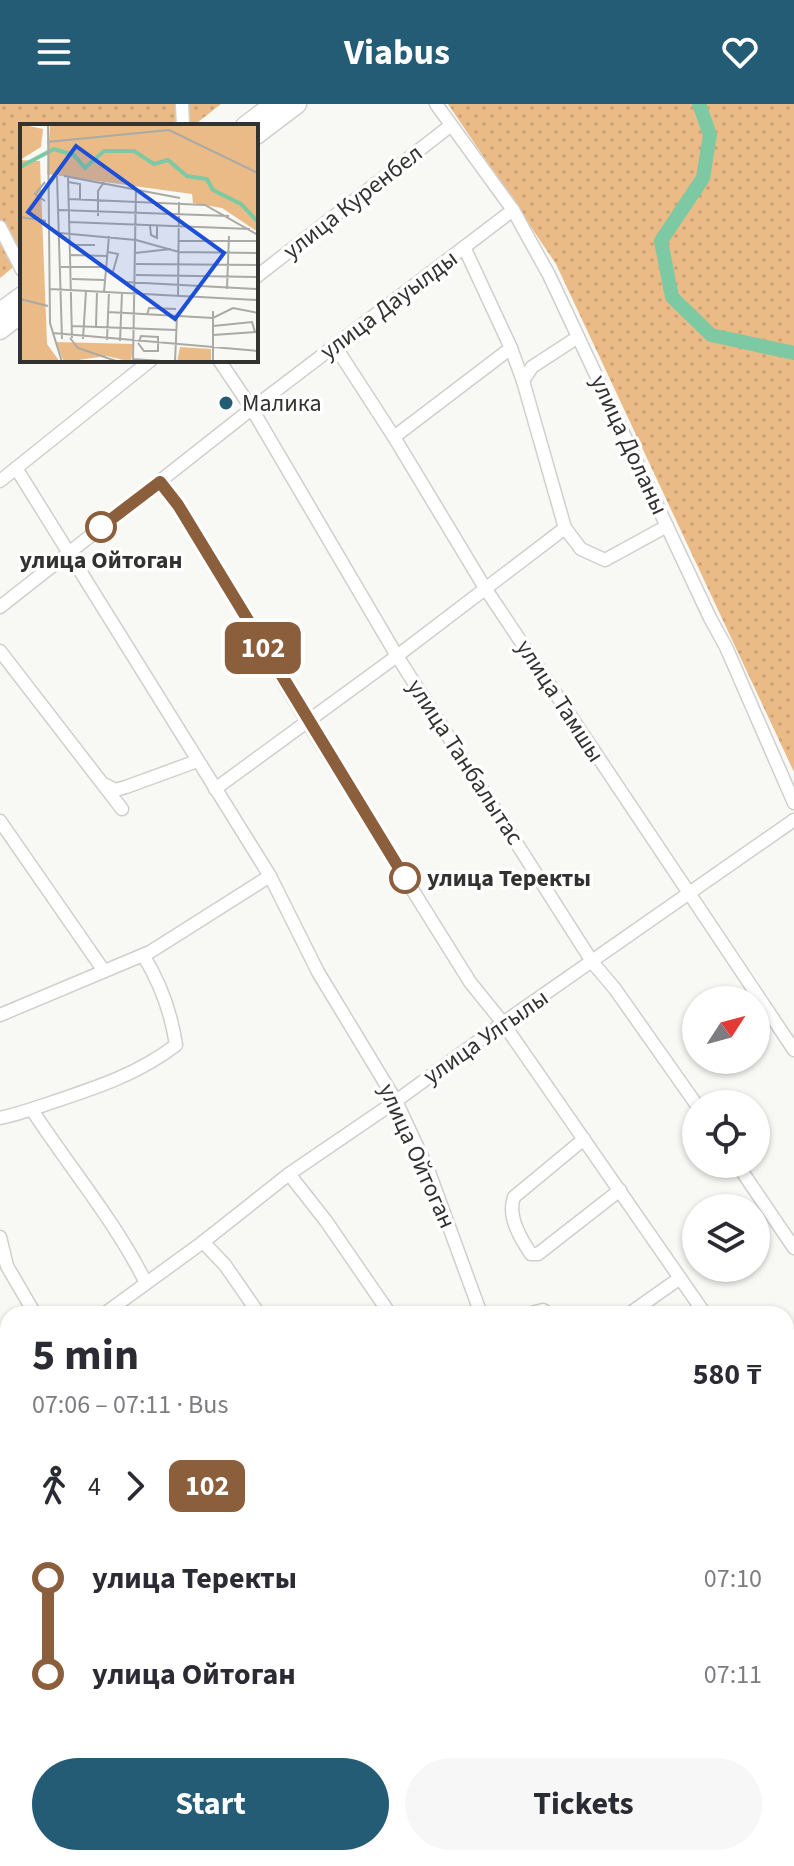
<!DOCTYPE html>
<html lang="en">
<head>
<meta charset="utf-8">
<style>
  :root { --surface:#fff; --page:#f7f7f7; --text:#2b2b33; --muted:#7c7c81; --accent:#245c76 }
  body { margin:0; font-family:"Source Sans 3",sans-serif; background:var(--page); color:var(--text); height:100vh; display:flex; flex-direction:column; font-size:30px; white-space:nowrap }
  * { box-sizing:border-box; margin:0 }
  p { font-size:26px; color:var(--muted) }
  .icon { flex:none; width:44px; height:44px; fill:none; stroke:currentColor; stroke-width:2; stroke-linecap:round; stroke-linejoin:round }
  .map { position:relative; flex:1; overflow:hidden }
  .drawer { position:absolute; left:0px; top:1202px; width:794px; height:560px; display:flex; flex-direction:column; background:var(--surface); border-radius:24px 24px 0 0; box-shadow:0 2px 6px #0004 }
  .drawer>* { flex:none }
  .badge { padding:0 16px; border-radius:12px; font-size:28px; line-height:52px }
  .needle { width:52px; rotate:54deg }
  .fabs { position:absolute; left:682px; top:882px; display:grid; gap:16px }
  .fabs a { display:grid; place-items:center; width:88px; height:88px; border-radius:50%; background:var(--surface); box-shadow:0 2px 6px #0004; font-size:40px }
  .map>.badge { position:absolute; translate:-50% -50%; box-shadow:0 0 0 4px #fff }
  .legs { display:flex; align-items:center; gap:12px; height:88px; padding:0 32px; font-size:26px }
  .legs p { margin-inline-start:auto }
  .overview { display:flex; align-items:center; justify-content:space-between; height:136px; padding:0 32px }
  h1 { font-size:44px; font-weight:700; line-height:60px }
  .cta { display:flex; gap:16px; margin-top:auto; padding:16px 32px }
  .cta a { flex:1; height:92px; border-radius:48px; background:var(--accent); color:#fff; font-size:32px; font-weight:700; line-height:92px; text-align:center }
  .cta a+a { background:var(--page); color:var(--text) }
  ul { padding:0 32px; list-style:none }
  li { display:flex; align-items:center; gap:28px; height:96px; font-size:30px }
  li i { display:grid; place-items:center; width:12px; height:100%; margin:0 10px; background:currentColor }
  li i::after { content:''; width:20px; height:20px; margin:-10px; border:6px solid; border-radius:50%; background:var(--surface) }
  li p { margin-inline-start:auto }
  li:first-child i { background:linear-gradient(#0000 50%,currentColor 0) }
  li:last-child i { background:linear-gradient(currentColor 50%,#0000 0) }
  header { display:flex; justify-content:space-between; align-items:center; height:104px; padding:0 32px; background:var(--accent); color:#fff; font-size:36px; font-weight:700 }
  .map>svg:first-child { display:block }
  .grass { fill:url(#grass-dots) }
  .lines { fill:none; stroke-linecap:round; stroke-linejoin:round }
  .river { stroke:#7dc9a3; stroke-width:14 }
  .minor-casing { stroke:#cfd0cd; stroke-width:15 }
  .highway-casing { stroke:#cfd0cd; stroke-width:21 }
  .minor { stroke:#fff; stroke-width:12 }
  .highway { stroke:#fff; stroke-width:18 }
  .line-1-casing { stroke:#fff; stroke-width:18 }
  .line-1 { stroke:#8b5e3c; stroke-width:12 }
  .poi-dot { fill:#245c76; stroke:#fff; stroke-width:3 }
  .stop-1-dot { fill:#fff; stroke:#8b5e3c; stroke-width:4 }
  .labels { text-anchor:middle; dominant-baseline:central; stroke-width:7; stroke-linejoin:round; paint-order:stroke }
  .street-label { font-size:24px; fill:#323230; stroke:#fff }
  .poi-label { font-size:24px; fill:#323230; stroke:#fff; text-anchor:start }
  .stop-label { font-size:24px; font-weight:bold; fill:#323230; stroke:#fff }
  .inset-river { fill:none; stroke:#7dc9a3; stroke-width:4 }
  .inset-road { fill:none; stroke:#a9a9a6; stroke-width:2 }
  .view { fill:#1d4ed8; fill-opacity:0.15; stroke:#1d4ed8; stroke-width:4 }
  .inset-edge { fill:none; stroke:#323230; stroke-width:4 }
</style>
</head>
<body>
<header><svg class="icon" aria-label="menu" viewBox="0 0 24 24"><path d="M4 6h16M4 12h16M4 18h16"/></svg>Viabus<svg class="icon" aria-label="heart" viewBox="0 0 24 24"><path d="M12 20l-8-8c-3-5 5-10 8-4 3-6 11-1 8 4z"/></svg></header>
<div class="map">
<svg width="794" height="1762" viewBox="0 0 794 1762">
  <defs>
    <pattern id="grass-dots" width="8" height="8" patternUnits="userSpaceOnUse" patternTransform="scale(2)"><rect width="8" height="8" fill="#ebbb87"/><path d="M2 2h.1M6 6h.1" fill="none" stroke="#caa175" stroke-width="1.8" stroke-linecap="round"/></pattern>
  </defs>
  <rect width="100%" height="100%" fill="#f8f8f5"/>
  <g class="grass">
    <polygon points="0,0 221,0 193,22 22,22 22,156 0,174"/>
    <polygon points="448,0 794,0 794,668 556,160"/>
  </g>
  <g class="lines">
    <polyline class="river" points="699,0 710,31 703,74 661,137 672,193 711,231 794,249"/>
    <defs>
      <g id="minor">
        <polyline points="182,0 183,22"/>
        <polyline points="436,0 513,106 549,171 710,514 726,543 794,699"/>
        <polyline points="0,123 22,166"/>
        <polyline points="256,173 450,22"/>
        <polyline points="335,242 394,333 485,484 794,946"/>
        <polyline points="511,244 523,277 565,424"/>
        <polyline points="219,256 252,305 397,552 593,859 615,885 696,1000"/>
        <polyline points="523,277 532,263 578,233"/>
        <polyline points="394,333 511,244 464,143"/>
        <polyline points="16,364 270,772 318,868 396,997 429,1068 481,1210"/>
        <polyline points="0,377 151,256"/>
        <polyline points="160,378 178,401 307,617 470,878 503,919 705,1210"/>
        <polyline points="0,503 249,307 513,106"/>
        <polyline points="0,547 122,705"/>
        <polyline points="106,681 115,686 126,683 197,657"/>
        <polyline points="215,685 397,552 565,424 581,445 605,456 667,422"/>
        <polyline points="0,717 104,867"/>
        <polyline points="0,911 150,848 270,772"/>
        <path d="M32,1006c38,58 83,111 114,173"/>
        <path d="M0,1014c19,-4 35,-10 53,-16 45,-15 85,-28 123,-57 -5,-34 -15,-61 -33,-90"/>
        <path d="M584,1035l-70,58c-7,19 6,41 17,57h7l82,-64"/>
        <polyline points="737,1060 794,1144"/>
        <polyline points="289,1070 326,1117 390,1210"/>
        <polyline points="0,1133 7,1162 35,1210"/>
        <polyline points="203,1138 225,1161 259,1210"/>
        <polyline points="104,1210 203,1138 289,1070 396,997 503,919 794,716"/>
        <polyline points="528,1210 543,1206 549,1210"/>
        <polyline points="629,1210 680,1174"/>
        <polyline points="786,1237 794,1232"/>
        <polyline points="0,1280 8,1275"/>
        <polyline points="786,1328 794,1340"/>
        <polyline points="0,1343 8,1355"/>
        <polyline points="0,1533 8,1527"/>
        <polyline points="786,1536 794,1547"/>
        <polyline points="0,1573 8,1585"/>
        <polyline points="0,1710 8,1722"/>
        <polyline points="786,1741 794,1753"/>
        <polyline points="28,1754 33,1762"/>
        <polyline points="276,1754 281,1762"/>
        <polyline points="385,1754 390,1762"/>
        <polyline points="513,1754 518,1762"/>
        <polyline points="648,1754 653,1762"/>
      </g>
      <g id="highway">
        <polyline points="245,22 274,0"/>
        <polyline points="256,31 297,0"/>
        <polyline points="0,208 22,192"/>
        <polyline points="0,226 22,209"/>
      </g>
    </defs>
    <use href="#minor" class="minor-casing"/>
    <use href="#highway" class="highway-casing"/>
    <use href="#minor" class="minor"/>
    <use href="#highway" class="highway"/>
  </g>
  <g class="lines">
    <defs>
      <polyline id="line-1" points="101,423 160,378 178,401 405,774"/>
    </defs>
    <use href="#line-1" class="line-1-casing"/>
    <use href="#line-1" class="line-1"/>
  </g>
  <circle class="poi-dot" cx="226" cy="299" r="8"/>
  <g class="stop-1-dot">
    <circle cx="101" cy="423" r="14"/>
    <circle cx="405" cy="774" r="14"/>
  </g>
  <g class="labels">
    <g class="street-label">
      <text transform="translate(353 98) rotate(-38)">улица Куренбел</text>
      <text transform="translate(389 201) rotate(-37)">улица Дауылды</text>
      <text transform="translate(629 341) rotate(65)">улица Доланы</text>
      <text transform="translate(560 597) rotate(57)">улица Тамшы</text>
      <text transform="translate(465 658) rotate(57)">улица Танбалытас</text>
      <text transform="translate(486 933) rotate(-35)">улица Улгылы</text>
      <text transform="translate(417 1052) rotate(66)">улица Ойтоган</text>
    </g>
    <g class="poi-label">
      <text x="242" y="299">Малика</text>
    </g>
    <g class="stop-label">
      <text x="101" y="456">улица Ойтоган</text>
      <text x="427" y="774" text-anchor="start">улица Теректы</text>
    </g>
  </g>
  <g transform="translate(20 20)">
    <rect width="238" height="238" fill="#f8f8f5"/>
    <path d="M30,0h208v108l-36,-24 -29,-5 -1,-9 -145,-20zM0,36l20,1 7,183 13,18h-40zM36,218l77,2 -2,18 -24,-6 -43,6z" fill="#ebbb87"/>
    <path d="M0,0l23,5 -2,18 -21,13z" fill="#ebbb87"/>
    <path d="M160,223l31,2v11l-34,2z" fill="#ebbb87"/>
    <path class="inset-river" d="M0,43l34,-18 20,6 11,13 19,-17h30l20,13 14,-4 19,16 20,3 6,11 28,14 17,18"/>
    <path class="inset-road" d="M28,0l2,199 12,39M27,18l122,-12 89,43M37,52l5,163M44,52l116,22M48,52l4,162M25,58l-10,12 10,7M48,58l12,2v15M49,75l136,6 53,30M39,86l170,6M78,92v-25l6,-9M0,93l26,4M49,98l181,7M130,102l1,9 6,3v-12M40,109l76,7 43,12 79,1M159,117h79M50,121h25M88,128l10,2 -6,21M115,129l36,-4M51,131l36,1M116,140l122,1M41,143h43l22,15 132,7M116,151l122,2M52,155l32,1M30,165l208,11M207,165l2,-53M84,168l5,-56M158,171l1,-93M0,175l28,7M88,188l105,6 20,-10 25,5M127,191l2,-7 27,1M52,202l104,4M76,202l1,-35M193,202l39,-4 3,10M33,209l205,18M193,211l44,-3M50,214l8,10 41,14M63,215l3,-48M87,216l2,-48M100,217l2,-48M118,219l6,8h14v-14l-17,-1 -2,6M113,235l42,3M113,238l3,-174M155,238l2,-46M190,238h25M193,238v-51"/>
    <path class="view" d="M56,22l148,107 -49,66 -147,-107z"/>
    <rect width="238" height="238" class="inset-edge"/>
  </g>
</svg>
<div class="fabs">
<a><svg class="needle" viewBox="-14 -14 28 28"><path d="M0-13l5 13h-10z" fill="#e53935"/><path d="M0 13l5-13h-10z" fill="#7c7c81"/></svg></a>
<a><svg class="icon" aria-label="locate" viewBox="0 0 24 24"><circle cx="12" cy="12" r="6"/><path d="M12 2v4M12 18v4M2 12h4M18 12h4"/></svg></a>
<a><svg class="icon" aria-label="layers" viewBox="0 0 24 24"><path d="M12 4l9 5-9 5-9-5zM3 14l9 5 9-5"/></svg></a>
</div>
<b class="badge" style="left:263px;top:544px;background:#8b5e3c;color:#fff">102</b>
<section class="drawer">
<div class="overview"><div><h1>5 min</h1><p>07:06 – 07:11 · Bus</p></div><b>580 ₸</b></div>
<div class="legs"><svg class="icon" aria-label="walk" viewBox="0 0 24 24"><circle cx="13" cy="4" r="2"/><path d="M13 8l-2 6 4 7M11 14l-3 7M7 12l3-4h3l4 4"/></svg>4<svg class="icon" aria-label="forward" viewBox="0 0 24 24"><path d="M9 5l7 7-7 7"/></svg><b class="badge" style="background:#8b5e3c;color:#fff">102</b></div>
<ul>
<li><i style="color:#8b5e3c"></i><b>улица Теректы</b><p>07:10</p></li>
<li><i style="color:#8b5e3c"></i><b>улица Ойтоган</b><p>07:11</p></li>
</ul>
<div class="cta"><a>Start</a><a>Tickets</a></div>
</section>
</div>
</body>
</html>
